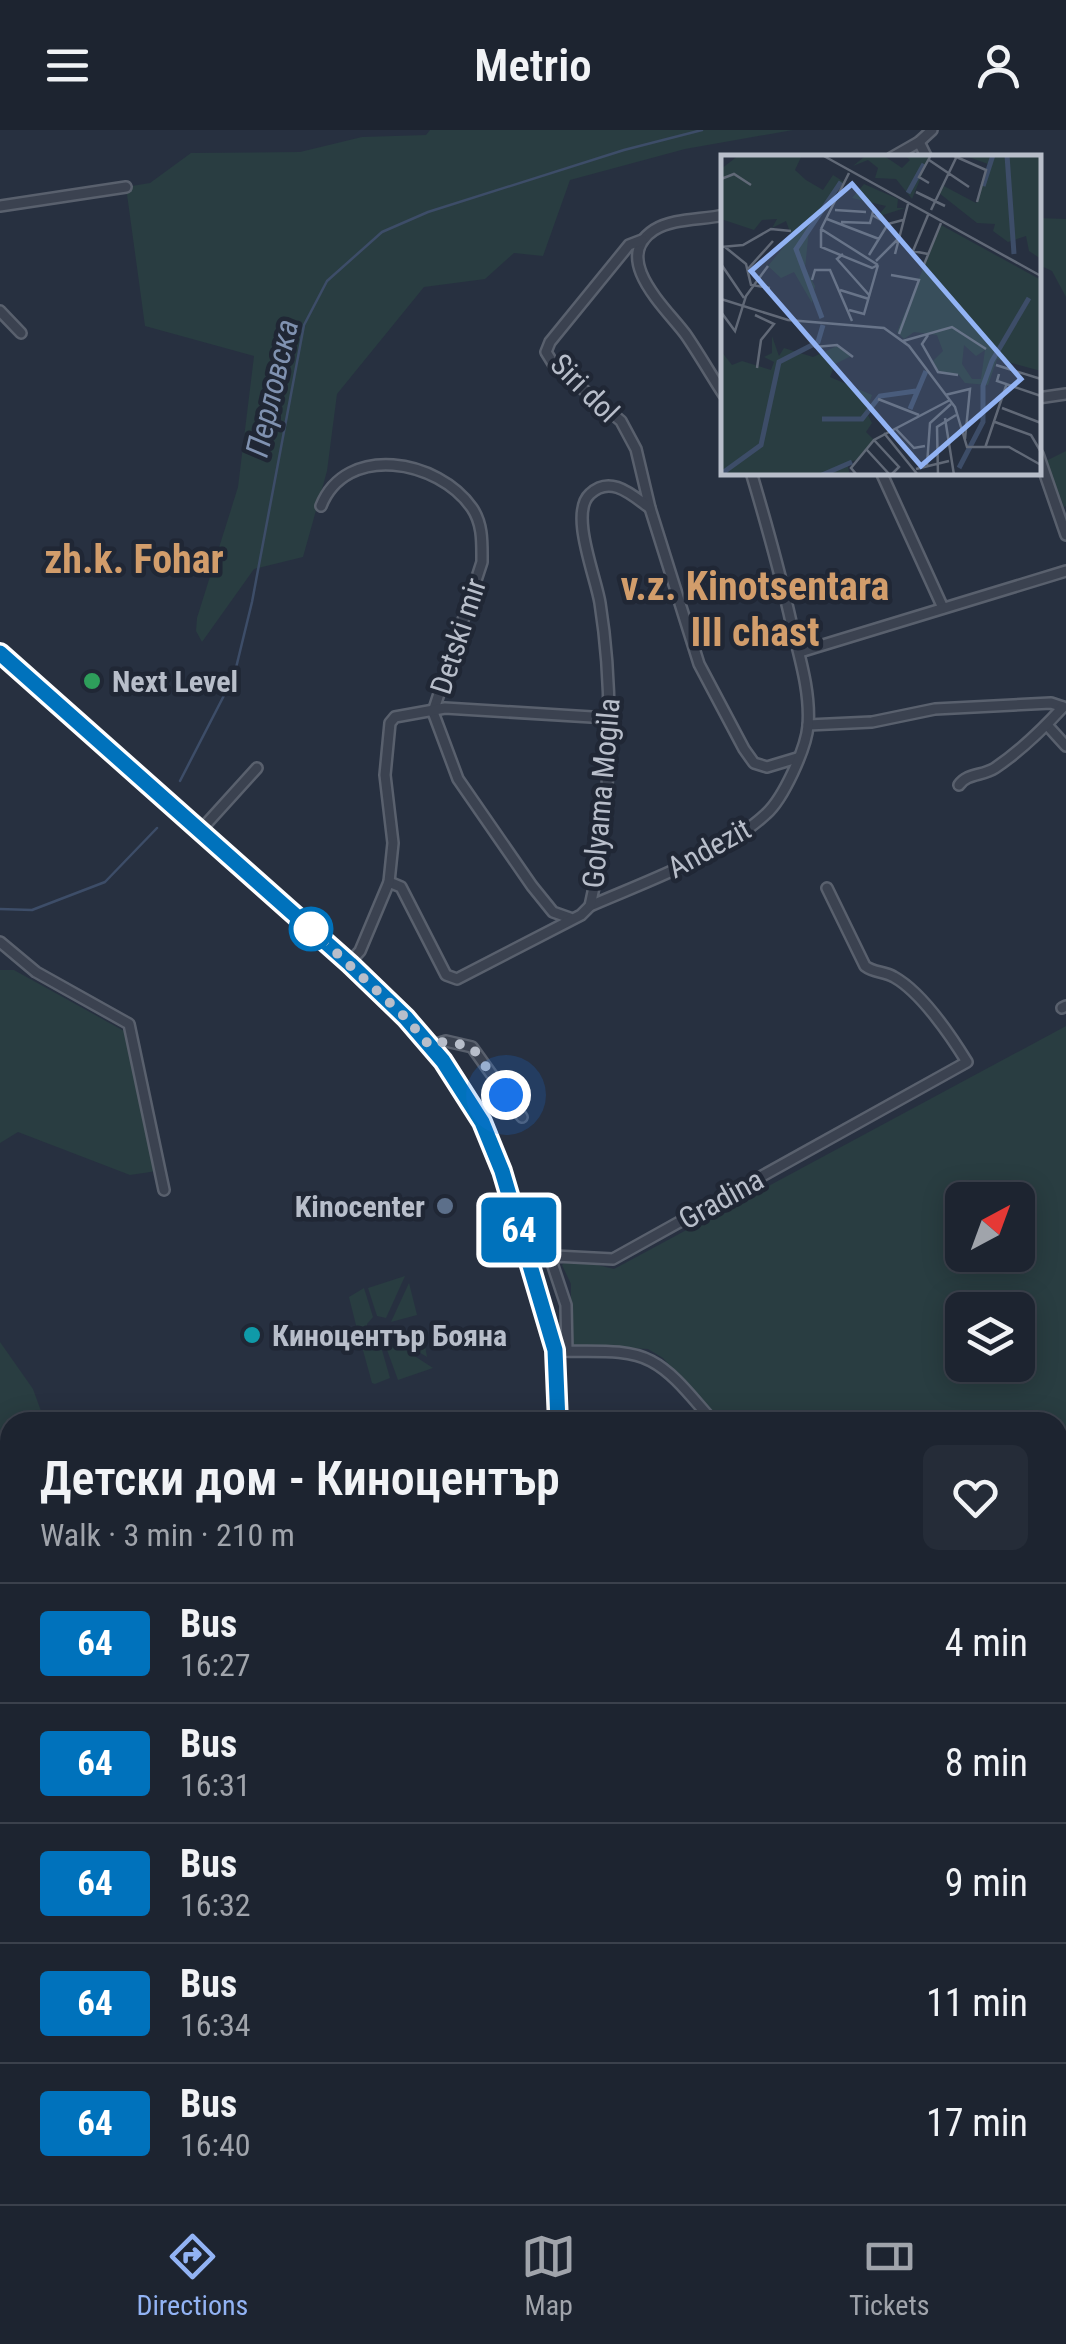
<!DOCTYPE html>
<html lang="en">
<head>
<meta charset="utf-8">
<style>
  :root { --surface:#1d2430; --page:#252c38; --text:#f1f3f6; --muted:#a0a4ab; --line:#3b414c; --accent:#92b3f4 }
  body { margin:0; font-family:"Roboto Condensed",sans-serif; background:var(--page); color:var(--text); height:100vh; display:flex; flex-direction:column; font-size:38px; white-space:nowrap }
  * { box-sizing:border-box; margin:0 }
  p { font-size:32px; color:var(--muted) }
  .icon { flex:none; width:55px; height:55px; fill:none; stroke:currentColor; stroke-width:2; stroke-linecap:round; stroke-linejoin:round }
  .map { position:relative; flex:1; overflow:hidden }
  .sheet { position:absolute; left:0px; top:1282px; width:1068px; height:792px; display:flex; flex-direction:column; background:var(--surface); border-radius:30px 30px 0 0; box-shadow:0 5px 25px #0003,0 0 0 2px var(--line) }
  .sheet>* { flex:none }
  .badge { padding:0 20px; border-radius:8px; font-size:35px; line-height:65px }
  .needle { width:65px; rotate:41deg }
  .buttons { position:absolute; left:945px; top:1052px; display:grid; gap:20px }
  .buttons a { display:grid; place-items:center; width:90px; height:90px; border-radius:15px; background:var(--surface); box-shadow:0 5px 25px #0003,0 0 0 2px var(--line); font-size:50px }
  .you { position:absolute; width:50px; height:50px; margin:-25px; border:8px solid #fff; border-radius:50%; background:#1a73e8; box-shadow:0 0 0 15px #1a73e833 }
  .map>.badge { position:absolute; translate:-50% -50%; box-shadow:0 0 0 5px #fff }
  .round { display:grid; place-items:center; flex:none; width:105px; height:105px; border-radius:15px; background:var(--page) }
  .head { display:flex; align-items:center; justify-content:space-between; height:170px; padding:0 40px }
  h1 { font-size:48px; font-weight:600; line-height:75px }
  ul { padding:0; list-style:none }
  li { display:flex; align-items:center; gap:30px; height:120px; padding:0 40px; border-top:2px solid var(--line) }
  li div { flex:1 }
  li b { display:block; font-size:38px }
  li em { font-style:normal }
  li .badge { min-width:110px; font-weight:700; text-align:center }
  header { display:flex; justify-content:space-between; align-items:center; height:130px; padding:0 40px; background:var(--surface); font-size:45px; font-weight:600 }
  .tab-bar { display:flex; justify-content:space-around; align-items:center; height:140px; border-top:2px solid var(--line); background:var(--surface); font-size:28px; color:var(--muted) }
  .tab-bar a { display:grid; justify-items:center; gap:5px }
  .tab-bar .selected { color:var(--accent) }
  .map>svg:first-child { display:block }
  .green { fill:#293d41; fill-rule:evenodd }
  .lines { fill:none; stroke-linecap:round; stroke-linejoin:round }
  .stream { stroke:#3d4d68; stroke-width:2.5 }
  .minor-casing { stroke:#59606d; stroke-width:14 }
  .major-casing { stroke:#454b59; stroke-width:16 }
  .minor { stroke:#3b4250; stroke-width:9 }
  .major { stroke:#596170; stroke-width:11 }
  .line-casing { stroke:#fff; stroke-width:22 }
  .line { stroke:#0072bc; stroke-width:15 }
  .walk { stroke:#b8beca; stroke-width:10; stroke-dasharray:0 18 }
  .leisure-dot { fill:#2e9e5b; stroke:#202735; stroke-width:4 }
  .stop-dot { fill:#fff; stroke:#0072bc; stroke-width:5 }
  .service-dot { fill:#5c6f8a; stroke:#202735; stroke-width:4 }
  .culture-dot { fill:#0f9aa8; stroke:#202735; stroke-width:4 }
  .labels { text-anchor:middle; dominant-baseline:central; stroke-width:9; stroke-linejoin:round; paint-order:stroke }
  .street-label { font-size:30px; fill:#b8beca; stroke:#202735 }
  .poi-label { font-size:30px; font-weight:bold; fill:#b8beca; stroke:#202735; text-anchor:start }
  .water-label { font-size:32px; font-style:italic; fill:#8092b1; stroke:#202735 }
  .district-label { font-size:40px; font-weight:bold; fill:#d29d6b; stroke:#202735 }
  .inset-river { fill:none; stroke:#3d4d68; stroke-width:5 }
  .inset-road { fill:none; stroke:#616977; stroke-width:2.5 }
  .view { fill:#92b3f4; fill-opacity:0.15; stroke:#92b3f4; stroke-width:5 }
  .inset-edge { fill:none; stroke:#b8beca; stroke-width:5 }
</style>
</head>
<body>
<header><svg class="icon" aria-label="menu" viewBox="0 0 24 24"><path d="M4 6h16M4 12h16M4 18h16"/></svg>Metrio<svg class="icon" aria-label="person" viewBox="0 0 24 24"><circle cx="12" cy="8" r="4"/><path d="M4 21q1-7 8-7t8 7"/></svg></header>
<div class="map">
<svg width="1066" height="2074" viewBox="0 0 1066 2074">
  <rect width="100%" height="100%" fill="#273040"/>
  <g class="green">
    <polygon points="430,0 793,0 685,19 570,50 543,126 514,123 485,149 424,157 337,264 327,341 303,427 254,439 202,512 196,501 197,488 238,357 254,226 145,196 126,57 150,53 191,23 300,22 362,7 426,5"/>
    <polygon points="1038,88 1066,89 1066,167 1052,141 1039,135"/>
    <polygon points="1066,321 1066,376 1064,377 1046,331"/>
    <polygon points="0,840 14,840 124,901 157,1041 130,1045 18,1002 0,1013"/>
    <path d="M1066,896v989l-8,-13v-580h-339l-56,-64 -15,-9 -77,-4v-61l-9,-19 7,-7 45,11zM962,1070h56v55h-56zM962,1180h56v55h-56z"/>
    <polygon points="405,1146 386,1188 377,1186 368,1158"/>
    <polygon points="409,1153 417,1185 391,1192"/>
    <polygon points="364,1158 373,1187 367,1194 367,1202 358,1203 349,1167"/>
    <polygon points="422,1198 427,1227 391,1205"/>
    <polygon points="372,1210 375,1221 382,1220 390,1248 375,1254 372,1253 361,1213"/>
    <polygon points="0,1212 33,1259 45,1292 10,1292 10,1434 0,1439"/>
    <polygon points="393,1212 433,1238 398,1250 386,1217"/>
  </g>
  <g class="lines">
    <g class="stream">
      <polyline points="180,651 234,546 252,472 304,195 327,151 382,102 428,82 624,20 702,0"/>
      <polyline points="0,779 32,780 105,752 157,698"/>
      <polyline points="0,1471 10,1465"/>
      <polyline points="1058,1520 1066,1522"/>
      <polyline points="0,1676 10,1679"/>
      <polyline points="1058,1786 1066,1781"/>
      <polyline points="649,2074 665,2065"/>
    </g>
    <defs>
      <g id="minor">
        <polyline points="919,12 927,28"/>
        <polyline points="891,28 919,12 932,0"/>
        <polyline points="0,76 126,57"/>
        <path d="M724,85c-22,5 -51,3 -70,15 -44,29 13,79 32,105 13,19 25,40 38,60"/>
        <polyline points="642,110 629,115 550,212 546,222 554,235 621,291 636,319 650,378 699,534 744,619 754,633 767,637 797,628"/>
        <polyline points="0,181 21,203"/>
        <polyline points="1038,268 1066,264"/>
        <polyline points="1038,324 1066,405"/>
        <polyline points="881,342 943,478"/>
        <path d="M321,376c25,-63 117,-47 151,2 11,16 10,35 10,54l-49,150"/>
        <polyline points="800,522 1066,441"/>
        <polyline points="433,582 458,649 532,756 553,782 570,788"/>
        <polyline points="808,595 872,592 935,579 1051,573 1063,577"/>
        <polyline points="1047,595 1066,616"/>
        <path d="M959,655c8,-12 24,-9 36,-17 25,-17 48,-39 68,-61"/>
        <polyline points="199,702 257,638"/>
        <path d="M389,752l12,5 45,88 11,4 124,-64 9,-9c55,-24 132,-51 176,-92 17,-15 40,-65 42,-88 3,-38 -11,-76 -19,-113 -11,-48 -24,-94 -38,-141"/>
        <path d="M590,776c21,-92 25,-209 10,-303 -4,-26 -31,-90 -10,-109 21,-20 43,2 60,14"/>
        <polyline points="0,812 36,842 129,894 164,1060"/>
        <polyline points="349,833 360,821 389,752 393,713 385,645 390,593 395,587 445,578 608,588"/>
        <polyline points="1062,878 1066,876"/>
        <polyline points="430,916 446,911 472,917 522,987"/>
        <path d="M564,1221c27,1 63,-3 87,10 25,13 44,41 63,61"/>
        <path d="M567,1221l-1,-46 -14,-42 3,-7 58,3 354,-197c-16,-26 -46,-70 -73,-85 -10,-6 -20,-4 -29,-11l-38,-78"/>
        <polyline points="0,1693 10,1696"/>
        <polyline points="1058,1962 1066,1977"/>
        <polyline points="987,2065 994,2074"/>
        <polyline points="56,2074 63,2065"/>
        <polyline points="138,2074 147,2065"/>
        <polyline points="288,2074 300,2065"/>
        <polyline points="525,2074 535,2065"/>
        <polyline points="894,2074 903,2065"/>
      </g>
      <g id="major">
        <polyline points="0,523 349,833 406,888 443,931 482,992 502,1041 555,1220 558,1292"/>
        <polyline points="438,2074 444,2065"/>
      </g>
    </defs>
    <use href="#minor" class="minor-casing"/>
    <use href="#major" class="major-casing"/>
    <use href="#minor" class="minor"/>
    <use href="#major" class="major"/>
  </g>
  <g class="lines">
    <defs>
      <polyline id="line" points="0,523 350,834 406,888 443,931 482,992 502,1041 555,1220 558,1292"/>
    </defs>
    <use href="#line" class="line-casing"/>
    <use href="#line" class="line"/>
    <polyline class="walk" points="311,799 406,888 430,916 446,911 472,917 506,965"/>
  </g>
  <circle class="leisure-dot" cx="92" cy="551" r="10"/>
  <circle class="stop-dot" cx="311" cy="799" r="20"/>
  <circle class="service-dot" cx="445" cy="1076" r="10"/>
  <circle class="culture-dot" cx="252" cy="1205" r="10"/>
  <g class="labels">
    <g class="street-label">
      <text transform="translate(585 258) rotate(45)">Siri dol</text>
      <text transform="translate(458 506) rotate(-72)">Detski mir</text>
      <text transform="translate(601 663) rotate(-85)">Golyama Mogila</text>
      <text transform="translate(709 718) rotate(-29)">Andezit</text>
      <text transform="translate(721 1069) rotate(-29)">Gradina</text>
    </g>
    <g class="poi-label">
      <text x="112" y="551">Next Level</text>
      <text x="425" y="1076" text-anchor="end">Kinocenter</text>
      <text x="272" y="1205">Киноцентър Бояна</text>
    </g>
    <g class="water-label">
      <text transform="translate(272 258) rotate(-77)">Перловска</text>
    </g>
    <g class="district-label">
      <text x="134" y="429">zh.k. Fohar</text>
      <text x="755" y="456">v.z. Kinotsentara<tspan x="755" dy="46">III chast</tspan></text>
    </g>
  </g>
  <g transform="translate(721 25)">
    <rect width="320" height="320" fill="#273040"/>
    <path d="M18,0h63l-7,15 11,10 17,10 10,-15 11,7 -35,47 -4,39 10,18 -3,17 -18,-31 -13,6 -13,-12 24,-29 -6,-16 -14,7 5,-9 -15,1 -8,10 -33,-11v-50zM162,0l19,13 8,-8 -6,-5h26l-18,44 -16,-20 -21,-1 3,-10 -10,-8 -15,6 11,-9zM242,0h78v104l-12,-8 -3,-15 -18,6 -15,-11 2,-7 -18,-1 -38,-30 3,-8 34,18 12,-39zM143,29l34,15 -1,9h8l-28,9 9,-11 -34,-8zM220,70l100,55v91l-44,-12 -9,26 -23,-2 -6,-8 -21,-4 -5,-10 10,-10 -6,-16 -23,-3 -10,7 -7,-7zM243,190l12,11 9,-6 -4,29h-9l-10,-15zM51,181l7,20 5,-8 29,9 24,-11 14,10 -16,8 -5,13 42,18 -6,16 6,12 -6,9 8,8 -14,19 -13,4 3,12h-129v-124l11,14 10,-4 29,9 3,-8 -10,-5 8,-4z" fill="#293d41" fill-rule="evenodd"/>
    <path class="inset-river" d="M286,0l7,99M262,31l10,-31M187,38l16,-29M101,163l-26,-69 45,-67M189,254l16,-38M101,264h40l18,-23 36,-5M238,313l24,-46v-36l9,-25 37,-63M0,319l40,-29 18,-83 39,-20 5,-17M101,320l30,-13"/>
    <path class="inset-road" d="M101,0l219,121M231,0l34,15 -9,32M208,5l40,27M0,24l13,-5 17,11M208,28l-10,-6 12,-22M195,37l29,14M114,55l31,2M210,55l25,-52M151,60l16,9 15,-4M207,60l-15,36 15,3M106,64l52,20M120,67l29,1 4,-15M100,74v18l51,21 6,-3M100,74l57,36M100,74l28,-56M0,92l22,-2 28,-16 20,2M4,92l21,17 5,21 19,3M122,99l-6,5 33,37M174,99l13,-50M148,100l19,-31M155,106l23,-23M0,109l23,34M202,112l18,-44M26,115l26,-29M170,120l28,5 -20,54M91,125l3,-10h15l22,51M119,135l29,9M0,144l67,21 96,8 25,18 46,61 12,40h42l32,18M128,155l15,4 14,-49M0,157l14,19 11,-35 22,-30M34,160l19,9 -13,16 -4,28M71,165l23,27 22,-2 16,12M207,180l-6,9 16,28 20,3M182,186l49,-14 34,22M275,210l45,14M278,219l-2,7 44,15M224,240l25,-6 -5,50M157,244l41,16M281,253l39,15M224,263l9,57M274,267l36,13 10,17M175,274l18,19 11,-2M163,278l34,42M153,285l25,27 -8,8M264,293l22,-65M146,295l23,25M206,310l3,-42 21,-19M195,314l33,-8M136,320l-6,-7 23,-28 76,-40M217,320l-1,-48 19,-12"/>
    <path class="view" d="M131,29l169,195 -100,87 -170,-195z"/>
    <rect width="320" height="320" class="inset-edge"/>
  </g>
</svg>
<div class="buttons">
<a><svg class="needle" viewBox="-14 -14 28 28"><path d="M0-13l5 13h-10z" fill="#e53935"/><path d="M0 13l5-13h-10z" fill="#a0a4ab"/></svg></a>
<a><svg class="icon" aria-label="layers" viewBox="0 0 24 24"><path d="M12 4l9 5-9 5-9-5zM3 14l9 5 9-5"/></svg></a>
</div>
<div class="you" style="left:506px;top:965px"></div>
<b class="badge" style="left:519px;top:1100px;background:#0072bc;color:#fff">64</b>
<section class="sheet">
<div class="head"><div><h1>Детски дом - Киноцентър</h1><p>Walk · 3 min · 210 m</p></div><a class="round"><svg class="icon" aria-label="heart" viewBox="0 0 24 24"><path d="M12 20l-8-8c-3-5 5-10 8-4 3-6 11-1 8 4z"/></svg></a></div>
<ul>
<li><span class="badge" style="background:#0072bc;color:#fff">64</span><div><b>Bus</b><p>16:27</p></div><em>4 min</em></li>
<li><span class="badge" style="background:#0072bc;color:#fff">64</span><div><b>Bus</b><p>16:31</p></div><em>8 min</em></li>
<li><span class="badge" style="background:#0072bc;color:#fff">64</span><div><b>Bus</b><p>16:32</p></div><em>9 min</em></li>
<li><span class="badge" style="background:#0072bc;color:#fff">64</span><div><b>Bus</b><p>16:34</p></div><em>11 min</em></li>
<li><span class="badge" style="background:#0072bc;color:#fff">64</span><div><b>Bus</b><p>16:40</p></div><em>17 min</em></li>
</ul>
</section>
</div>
<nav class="tab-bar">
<a class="selected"><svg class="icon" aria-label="directions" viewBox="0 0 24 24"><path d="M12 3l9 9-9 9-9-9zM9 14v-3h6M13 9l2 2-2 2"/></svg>Directions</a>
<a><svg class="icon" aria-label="map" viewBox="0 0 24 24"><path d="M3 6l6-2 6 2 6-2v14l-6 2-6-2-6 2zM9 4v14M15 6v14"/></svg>Map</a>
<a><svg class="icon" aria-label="tickets" viewBox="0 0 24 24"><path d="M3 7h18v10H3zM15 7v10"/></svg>Tickets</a>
</nav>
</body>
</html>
